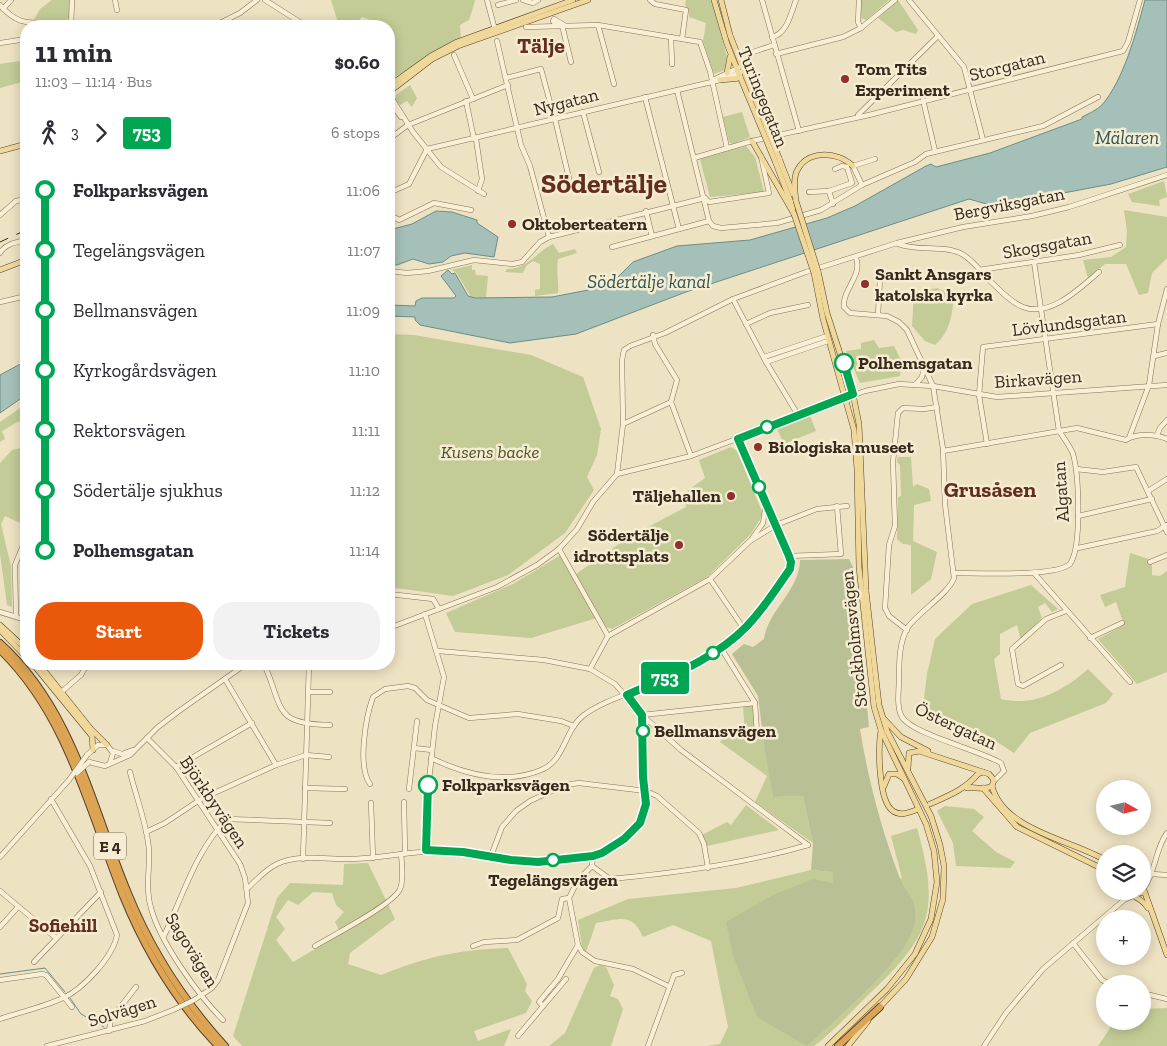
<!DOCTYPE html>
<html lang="en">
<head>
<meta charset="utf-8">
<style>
  :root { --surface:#fff; --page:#f2f2f3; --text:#2b2b33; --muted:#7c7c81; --accent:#ea580c }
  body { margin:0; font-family:"Zilla Slab",serif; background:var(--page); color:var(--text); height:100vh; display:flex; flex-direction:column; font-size:19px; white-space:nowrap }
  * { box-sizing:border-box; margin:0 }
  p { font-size:16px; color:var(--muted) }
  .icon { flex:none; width:28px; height:28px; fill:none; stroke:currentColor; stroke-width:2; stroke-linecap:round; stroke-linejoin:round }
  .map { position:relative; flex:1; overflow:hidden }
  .panel { position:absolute; left:20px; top:20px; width:375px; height:650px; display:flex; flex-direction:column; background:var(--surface); border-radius:20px; box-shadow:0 2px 12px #0003 }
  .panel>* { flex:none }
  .badge { padding:0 10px; border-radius:4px; font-size:18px; line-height:32px }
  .needle { width:32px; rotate:98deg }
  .buttons { position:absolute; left:1096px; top:780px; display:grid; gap:10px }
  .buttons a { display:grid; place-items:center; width:55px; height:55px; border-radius:50%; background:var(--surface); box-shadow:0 2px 12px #0003; font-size:25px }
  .map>.badge { position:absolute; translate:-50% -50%; box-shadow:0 0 0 2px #fff }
  .legs { display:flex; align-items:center; gap:8px; height:55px; padding:0 15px; font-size:16px }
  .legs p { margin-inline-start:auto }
  .summary { display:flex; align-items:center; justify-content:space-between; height:85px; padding:0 15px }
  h1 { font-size:28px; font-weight:700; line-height:38px }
  .primary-button { display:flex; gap:10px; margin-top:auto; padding:10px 15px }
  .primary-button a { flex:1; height:58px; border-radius:20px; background:var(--accent); color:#fff; font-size:20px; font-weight:700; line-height:58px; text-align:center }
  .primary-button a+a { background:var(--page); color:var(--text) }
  ul { padding:0 15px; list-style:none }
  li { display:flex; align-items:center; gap:18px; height:60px; font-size:19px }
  li i { display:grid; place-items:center; width:8px; height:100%; margin:0 6px; background:currentColor }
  li i::after { content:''; width:12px; height:12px; margin:-6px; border:4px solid; border-radius:50%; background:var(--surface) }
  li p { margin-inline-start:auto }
  li:first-child i { background:linear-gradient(#0000 50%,currentColor 0) }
  li:last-child i { background:linear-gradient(currentColor 50%,#0000 0) }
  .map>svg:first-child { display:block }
  .green { fill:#c3cb96; fill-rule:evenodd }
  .cemetery { fill:#b9c095 }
  .water { fill:#a4c0b9; stroke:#6b8e86 }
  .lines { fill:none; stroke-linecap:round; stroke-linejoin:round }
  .stream { stroke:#6b8e86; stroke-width:1 }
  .minor-casing { stroke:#877359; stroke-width:5.5 }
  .major-casing { stroke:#54412e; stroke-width:6 }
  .highway-casing { stroke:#54412e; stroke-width:8 }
  .minor { stroke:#f8efd5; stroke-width:4.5 }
  .major { stroke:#f0d89a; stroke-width:5 }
  .highway { stroke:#dca453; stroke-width:6 }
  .rail { stroke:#372a1d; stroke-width:1; stroke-dasharray:9 9; stroke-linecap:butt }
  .minor-bridge-casing { stroke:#877359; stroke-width:5.5; stroke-linecap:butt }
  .major-bridge-casing { stroke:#54412e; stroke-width:6; stroke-linecap:butt }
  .minor-bridge { stroke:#f8efd5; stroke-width:4.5 }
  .major-bridge { stroke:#f0d89a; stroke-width:5 }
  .line-1-casing { stroke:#fff; stroke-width:11 }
  .line-1 { stroke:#00a651; stroke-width:8 }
  .poi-dot { fill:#952d2a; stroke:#f5ecd1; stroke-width:2 }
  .stop-1-dot { fill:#fff; stroke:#00a651; stroke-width:2.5 }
  .labels { text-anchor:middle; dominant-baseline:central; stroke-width:5; stroke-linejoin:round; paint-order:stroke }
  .shield { fill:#f5ecd1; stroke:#706453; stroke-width:1 }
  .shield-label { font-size:16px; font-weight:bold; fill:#372a1d }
  .street-label { font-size:18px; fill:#372a1d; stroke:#f5ecd1 }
  .poi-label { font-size:18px; font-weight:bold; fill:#372a1d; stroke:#f5ecd1; text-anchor:start }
  .stop-label { font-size:18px; font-weight:bold; fill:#372a1d; stroke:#f5ecd1; text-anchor:start }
  .park-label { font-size:18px; font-style:italic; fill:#455324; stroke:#f5ecd1 }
  .water-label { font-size:19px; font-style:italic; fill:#2d5655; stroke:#f5ecd1 }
  .neighbourhood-label { font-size:19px; font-weight:bold; fill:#632e1d; stroke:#f5ecd1 }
  .district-label { font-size:22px; font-weight:bold; fill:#632e1d; stroke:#f5ecd1 }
  .town-label { font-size:28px; font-weight:bold; fill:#632e1d; stroke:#f5ecd1 }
</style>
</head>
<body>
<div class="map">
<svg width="1167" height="1046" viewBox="0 0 1167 1046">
  <rect width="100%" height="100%" fill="#ede2c2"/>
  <g class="green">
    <polygon points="52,0 72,0 70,16 66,21 33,21 40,9"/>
    <polygon points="331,0 475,0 475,1 469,20 460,25 461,39 396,76 389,83 389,26 382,26 380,23 362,17 353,26 339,26"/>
    <polygon points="686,0 712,0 728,61 725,70 714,74 703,41 706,23 689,17 689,11 685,5"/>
    <polygon points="861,0 889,0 866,20 861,18"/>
    <polygon points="898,0 918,30 916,34 903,30 896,32 878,18"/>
    <polygon points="26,60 26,81 0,88 0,64"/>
    <polygon points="410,85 417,98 412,107 407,101 400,105 395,100 396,95"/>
    <polygon points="742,112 750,137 733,144 729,142 723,117"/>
    <polygon points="746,146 755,157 764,192 710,197 700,159"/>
    <polygon points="1164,181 1167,197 1159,200 1160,206 1132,202 1128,194"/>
    <polygon points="1124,210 1167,217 1167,258 1152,273 1148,293 1139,295 1126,264 1105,264 1088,278 1083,260 1111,257 1126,247 1127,231"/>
    <path d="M553,244l6,9 16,-4 2,4 -19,6c-2,14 1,20 0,34l-23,3v-6l5,-1v-25l-7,-3 -7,5 -3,7 -18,-1 2,-3c21,0 29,-17 46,-25z"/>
    <polygon points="472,265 472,270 475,270 476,275 488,276 486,298 471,297 456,272 451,270"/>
    <path d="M937,288l17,8c-2,19 -4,36 -19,49l-10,-4 -13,-15 2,-33z"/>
    <polygon points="389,334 414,335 531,355 583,377 601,429 597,455 587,477 594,490 565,533 508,575 453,596 389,587"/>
    <polygon points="874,340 879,348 894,346 901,360 900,376 860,383 846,351 861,349 861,343"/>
    <polygon points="26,404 26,417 2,431 5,439 0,442 0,422"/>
    <polygon points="810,416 816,431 784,444 777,429"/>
    <polygon points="26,447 26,526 5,516 1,524 11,566 12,607 7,605 0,554 0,463 12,450"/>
    <polygon points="731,447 737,451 763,514 751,534 707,577 612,629 606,627 600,617 531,638 455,632 446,613 513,584 564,553 576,574 629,537 686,507 683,494 705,478 699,460"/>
    <polygon points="898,457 911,457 913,487 917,484 929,489 931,501 914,505 913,541 937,552 931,579 911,595 911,545 903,544 897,539 898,497 901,496 900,465 897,462"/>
    <polygon points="1130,553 1152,560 1152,575 1160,576 1167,571 1167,672 1137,684 1098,639 1124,625 1116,602 1105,607 1100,595 1125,587"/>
    <path d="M1031,585l27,24 -6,3 -7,-9 -7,4 4,11 -21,23 -4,-16 -17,9v20l-6,5 7,40c34,8 62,-8 87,-30l25,25 -7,9 -76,30 -16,20 -29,-19 -62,-27 4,-33 8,-35 37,-35z"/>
    <polygon points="753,704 756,738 763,738 773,797 803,796 813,843 755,802 767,776 720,742 724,736 745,734 743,706"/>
    <polygon points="746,805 779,830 707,846 702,835 727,822 731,825"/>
    <polygon points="945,806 974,809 984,817 972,831 996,852 1015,862 1010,868 956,866 953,843 937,811"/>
    <path d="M917,828c24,85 13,109 -50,168 -17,17 -34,36 -53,50h-107l13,-2 8,-17 -17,-86 -38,-16 -30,12c-11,-25 -23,-18 -47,-14l-10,29 -4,-5 -4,-27 50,-21 108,-11 75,-18 22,2v11l33,2 36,-7 -11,-42z"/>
    <path d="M368,863l27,56 -45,34 -2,11 33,11c48,-19 76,-25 127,-27l19,36 -2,7 7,10 -6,12 -52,18 4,10 33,-12 -7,17h-262l-9,-10 44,-138 13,-15 53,2 1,-21zM313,892l19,1 4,12 8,7 -9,10 6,12 -48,28 -17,-22 9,-11 -9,-12 12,-17 10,5z"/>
    <polygon points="600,965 606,967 614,985 610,996 618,999 623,1009 611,1046 549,1046 565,1033 594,968"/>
    <polygon points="1167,1008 1167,1046 1098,1046 1115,1021 1142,1021 1143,1009"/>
  </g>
  <path class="cemetery" d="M849,559l4,8 16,160 -9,2c8,50 21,99 39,147 6,19 18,18 16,45 -3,35 -82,100 -108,125l-50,-29 -24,-62 -7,-33 47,-27 40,-16 20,4v-11l-22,-2 2,-27 -10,-47 -30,1 -8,-45 -7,-56 -26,-42 12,-10 9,3 11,-8c4,-29 36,-49 36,-79z"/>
  <g class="water">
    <path d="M1145,0h22v167l-56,17 -79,15 -42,6 -21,-6 -283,93 -110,42 -66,9 -90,-18 -5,-5v-3l-26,-1v-11l26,1 1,-5 6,-3h32l2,-2 -15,-20 7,-6 4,4 3,-1 13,23 7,2 77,-1 57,-11 24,-24 44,-16 73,-6 77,-22 28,-12 71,-40 5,-2 5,3 54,-14 92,-34v-2c6,-3 15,-7 20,-12 22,-26 34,-72 43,-105z"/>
    <polygon points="436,211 452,212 477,220 477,223 498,237 494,257 465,253 451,256 443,262 429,264 413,259 397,265 389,264 389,230 412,224"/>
    <polygon points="26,361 26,395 0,413 0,375"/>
  </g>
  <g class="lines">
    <g class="stream">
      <polyline points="0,974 45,968 65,992"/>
      <polyline points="70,998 81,1014 104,1027"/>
    </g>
    <defs>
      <g id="minor">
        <polyline points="115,0 117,10"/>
        <polyline points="265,0 306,26"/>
        <polyline points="487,0 495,30"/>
        <polyline points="523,0 533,3 538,0"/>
        <polyline points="650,0 655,4 686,10 682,39"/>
        <polyline points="762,0 799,131"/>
        <polyline points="859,0 858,22 861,28"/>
        <polyline points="909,0 964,67 983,140"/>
        <path d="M0,5c24,28 39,12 67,21"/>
        <polyline points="498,5 516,0"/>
        <polyline points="3,9 11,0"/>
        <polyline points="556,25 553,21 554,19 564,25"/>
        <polyline points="562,25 571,62"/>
        <polyline points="598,25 614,84"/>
        <polyline points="71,26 72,0"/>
        <polyline points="214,26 240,13 257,0"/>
        <polyline points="526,27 598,25 700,42 710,71 727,148"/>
        <polyline points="671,37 672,64"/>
        <path d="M772,37c15,-3 19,-24 24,-37"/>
        <polyline points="497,41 521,145 530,166 549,237"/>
        <polyline points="0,43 26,39"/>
        <polyline points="747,54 774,45"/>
        <polyline points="776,54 843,37 861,28 895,0"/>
        <polyline points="454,55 473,99"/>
        <polyline points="506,78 541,69 551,106"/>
        <polyline points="713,80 740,67"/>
        <polyline points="677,90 709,221 713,226 721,228 777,223 821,210 862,185 915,162 926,154 1043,126 1098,97"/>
        <polyline points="389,94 413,132 441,167 484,194"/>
        <polyline points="645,97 679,229"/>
        <polyline points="923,100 935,151"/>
        <polyline points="389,101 401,117"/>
        <polyline points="466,101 474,139"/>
        <polyline points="583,112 599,172"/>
        <polyline points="858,115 938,36"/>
        <polyline points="555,119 571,187"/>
        <polyline points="389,139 408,125 508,85"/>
        <polyline points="476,139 482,179 478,191"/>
        <polyline points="427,149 720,80 741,72"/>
        <polyline points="694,158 752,141 869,115 1123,51 1128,42 1140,0"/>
        <polyline points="862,185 853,166 875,159"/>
        <polyline points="829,191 852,183 847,167 842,166 835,169"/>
        <polyline points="809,192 829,191 833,204"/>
        <polyline points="389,193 409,184 427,149"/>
        <polyline points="705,198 709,202 769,193 761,156"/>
        <polyline points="389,204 392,216 399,220 434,203 471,210"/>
        <polyline points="646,211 652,236"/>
        <polyline points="0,215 16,201 26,199"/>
        <path d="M898,244c20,8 45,0 64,10 11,6 20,19 28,27 10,9 20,21 33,26 27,11 57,-19 76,-35"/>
        <polyline points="612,247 709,221"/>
        <path d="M0,253c5,-9 17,-11 26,-13"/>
        <path d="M856,258c7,17 -14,32 -12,49l6,6 37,3 12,6 8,8 26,56 10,63 2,55 9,74c-5,15 -34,33 -46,49 -9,15 -9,35 -9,52 0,11 -3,28 3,38 10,17 80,34 99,46l3,8 -10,10"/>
        <polyline points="979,270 1079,255 1120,245"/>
        <polyline points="389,271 407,273 428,271 474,260 513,264 522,262 540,242 549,237 705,198"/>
        <polyline points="733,299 766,362 798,415"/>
        <polyline points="0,302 26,296"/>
        <polyline points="878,315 880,278"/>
        <polyline points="746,324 770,313 808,305"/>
        <polyline points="25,332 26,331"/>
        <polyline points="653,335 655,344 677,380 671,402 691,456"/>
        <polyline points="1154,356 1167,353"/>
        <polyline points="764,357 827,336"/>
        <polyline points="766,362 828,341"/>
        <polyline points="915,385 922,377 924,367"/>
        <polyline points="623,424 671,402"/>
        <polyline points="1157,435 1160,428 1167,420"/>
        <polyline points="1129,438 1149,385 1158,324 1167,289"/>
        <polyline points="987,444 979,395 983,347 1158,324"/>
        <path d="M943,451l134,-23 49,12c10,-7 30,-6 41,-1"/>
        <polyline points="1076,469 1103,472 1136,467 1167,532"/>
        <polyline points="617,474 623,424 622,360 624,350 630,346 665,333 733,299 806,272 897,243 963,227 1032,216 1069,207 1167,175"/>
        <polyline points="1148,491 1167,479"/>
        <polyline points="1078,516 1152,499"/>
        <polyline points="751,540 763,523 766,504"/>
        <polyline points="1078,548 1157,531 1167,525"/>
        <polyline points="559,549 608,636"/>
        <polyline points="789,556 841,554 837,506"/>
        <polyline points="1150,562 1167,555"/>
        <path d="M955,573c22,0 101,4 115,-9 12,-17 9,-89 3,-110 -3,-8 -9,-16 -14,-23l-25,-169"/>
        <polyline points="1034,573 1130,682"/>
        <polyline points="710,579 744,629"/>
        <polyline points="389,594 433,599 439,609"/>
        <polyline points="0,612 26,620"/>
        <polyline points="425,614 444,677 435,726 428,789 426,850"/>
        <polyline points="16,616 15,565 26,538"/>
        <polyline points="389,628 497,587 537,565 559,549 577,529 593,502 617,474 691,456 865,391 899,384 933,386 997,397 1167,385"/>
        <polyline points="907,630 889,616 885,608 889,545 895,526 893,462 898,413 903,408 924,409 937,407"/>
        <polyline points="1090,638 1122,623"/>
        <polyline points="721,648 755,703 757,733"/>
        <polyline points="438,651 544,660 590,669 615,684 642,715 681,750 808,845"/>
        <path d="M264,664c20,44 8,60 66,61"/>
        <polyline points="1061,665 1023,686 1018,684 1012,649 1046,619 1066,611"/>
        <polyline points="590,669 608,636 710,579 750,541 776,525 817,509 847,506"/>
        <polyline points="225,679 276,765"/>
        <polyline points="309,692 330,692"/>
        <polyline points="59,694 81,675 87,664"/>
        <polyline points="642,715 755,703"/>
        <polyline points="147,738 176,767 240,864 245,878 248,903 218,980 212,988 194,1000"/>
        <polyline points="414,748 432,750"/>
        <polyline points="113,751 122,754 133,750"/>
        <polyline points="87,755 98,745 107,745 113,753 110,763"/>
        <path d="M431,758c33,16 74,27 110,12 24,-9 23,-40 43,-55 19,-14 45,-21 66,-30 33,-15 67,-30 94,-55 18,-17 31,-41 46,-61l1,-7 -53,-123"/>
        <polyline points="89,762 105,766 130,755 158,727 179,711 246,664"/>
        <polyline points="176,767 252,723"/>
        <path d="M130,772c6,25 17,52 19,78 1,20 -4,39 2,58 9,34 47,87 72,112"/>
        <path d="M370,784c-13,-18 -4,-68 3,-87l12,-8 23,-3 7,2 12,12 42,18 49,-4 43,7 13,5"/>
        <polyline points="305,788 345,789"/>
        <polyline points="409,789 417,721"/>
        <polyline points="404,802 405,853"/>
        <polyline points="371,803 373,858"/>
        <polyline points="146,832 165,823 201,799 276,765 306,755 329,757"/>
        <polyline points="491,856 502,827 516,811 530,801 565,785 579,783 646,791 657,796 699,833 704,844 708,868"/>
        <polyline points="593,856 592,866 578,880 569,898 578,945 582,952 595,961 633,969 668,986"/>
        <polyline points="0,857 69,780"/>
        <polyline points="303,859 309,664"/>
        <path d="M592,866l18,13c68,-6 133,-15 198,-34"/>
        <polyline points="1142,879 1152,874 1167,875"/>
        <path d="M248,888c9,-9 18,-19 29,-24 22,-11 52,-4 75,-5 35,-1 68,-10 102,-8 23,1 45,8 68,10 41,3 114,-5 124,-55 3,-14 -4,-31 -4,-45 0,-15 2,-30 0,-46"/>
        <path d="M1144,888c12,-17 11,-39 23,-55"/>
        <polyline points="0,891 56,938"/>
        <polyline points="0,927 18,907"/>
        <path d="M164,936c17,-36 34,-91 64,-117l102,4"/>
        <polyline points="1073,943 1102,980 1110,984"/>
        <path d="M315,946c17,-10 79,-42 85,-57 4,-9 2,-25 1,-35"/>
        <polyline points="473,946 484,942 517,940 558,918 562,899 569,898"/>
        <polyline points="34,962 101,892"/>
        <polyline points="0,980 42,974 46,975 72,1007"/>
        <polyline points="1142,993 1167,999"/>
        <polyline points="542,1005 539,1002 558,979 578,945"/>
        <path d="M0,1019c21,-7 43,-12 63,-21 20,-9 50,-41 54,-63l-27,-69 -39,-67"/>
        <polyline points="109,1031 111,1019 136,987"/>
        <polyline points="518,1036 566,979"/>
        <polyline points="47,1046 145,1021 173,1010"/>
        <polyline points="648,1046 674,975 682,973"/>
        <polyline points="984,1046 1006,1013 1043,969 1124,900 1133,896"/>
      </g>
      <g id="major">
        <polyline points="714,0 727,44 741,79"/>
        <polyline points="721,0 730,35 747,79"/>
        <polyline points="727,73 730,57"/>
        <polyline points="720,80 741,78"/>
        <polyline points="389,86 431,56 457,42 573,0"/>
        <polyline points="389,92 432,59 458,46 588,0"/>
        <polyline points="752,141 794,214"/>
        <polyline points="0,151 26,144"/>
        <polyline points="779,158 793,194"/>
        <polyline points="775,161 793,208"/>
        <path d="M796,201c-1,-9 -3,-19 0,-28 10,-24 41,-22 57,-7"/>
        <polyline points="0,270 26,260"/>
        <polyline points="818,271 827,313 853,394 859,424 866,591 879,705 887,731 931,816 940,845 944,866 943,899 932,937 906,979 878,1009"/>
        <polyline points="814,273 823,319 854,430 857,469 859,567 874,707 881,730 926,824 934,851 937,882 931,919 915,954 887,989 828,1046"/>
        <polyline points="0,625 26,649"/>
        <polyline points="0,630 26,657"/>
        <polyline points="33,664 92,736 93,750"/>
        <polyline points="39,664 91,729 107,745"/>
        <polyline points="885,720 901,737 928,751"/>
        <path d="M881,730c-3,17 -3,71 12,81 7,5 15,2 23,-1"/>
        <polyline points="908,768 909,753 919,751 989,774 994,780 992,786"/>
        <polyline points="884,786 889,774 897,774 903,778"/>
        <path d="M992,786c11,44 79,54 113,74"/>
        <path d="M967,788c8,-2 17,3 25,-2"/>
        <polyline points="983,788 1017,827 1105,870"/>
        <path d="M930,804c20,-9 34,-14 48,-30l5,-2"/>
        <polyline points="1144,890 1167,955"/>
        <path d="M1128,891c6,8 12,5 20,17"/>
        <polyline points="1142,893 1142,884"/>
        <polyline points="848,1046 868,1021"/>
      </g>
      <g id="highway">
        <path d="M0,643c73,66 92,164 128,250 23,57 56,108 97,153"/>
        <path d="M0,650c68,66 89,161 123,246 22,54 54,107 95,150"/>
        <polyline points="838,1046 880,1007"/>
      </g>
    </defs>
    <use href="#minor" class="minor-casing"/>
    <use href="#major" class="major-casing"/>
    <use href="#highway" class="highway-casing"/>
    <use href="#minor" class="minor"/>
    <use href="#major" class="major"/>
    <use href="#highway" class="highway"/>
    <polyline class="rail" points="0,242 26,230"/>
    <defs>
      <g id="minor-bridge">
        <polyline points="77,773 89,762"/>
        <polyline points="69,780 87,755"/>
        <polyline points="173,1010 194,1000"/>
      </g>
      <g id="major-bridge">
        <polyline points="741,79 775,161"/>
        <polyline points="747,79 779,158"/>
        <polyline points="796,201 818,271"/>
        <polyline points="794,214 814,273"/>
      </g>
    </defs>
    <use href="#minor-bridge" class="minor-bridge-casing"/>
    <use href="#major-bridge" class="major-bridge-casing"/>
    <use href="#minor-bridge" class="minor-bridge"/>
    <use href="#major-bridge" class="major-bridge"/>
  </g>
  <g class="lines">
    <defs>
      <path id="line-1" d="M428,785l-2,65 37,2 48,8 27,2 55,-6 9,-3 22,-14 16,-16 6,-19 -3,-27 -1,-62 -15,-20c40,-18 87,-35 119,-68 17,-17 30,-38 44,-58l1,-7 -2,-6 -51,-117 115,-45 -9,-31"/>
    </defs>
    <use href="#line-1" class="line-1-casing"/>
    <use href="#line-1" class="line-1"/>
  </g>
  <g class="poi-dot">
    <circle cx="845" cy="79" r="5"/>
    <circle cx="512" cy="224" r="5"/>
    <circle cx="865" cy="284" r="5"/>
    <circle cx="758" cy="447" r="5"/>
    <circle cx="731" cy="496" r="5"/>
    <circle cx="679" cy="545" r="5"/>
  </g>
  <g class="stop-1-dot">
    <circle cx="844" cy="363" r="9"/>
    <circle cx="767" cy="427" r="6"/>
    <circle cx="759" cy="487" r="6"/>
    <circle cx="713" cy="653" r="6"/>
    <circle cx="643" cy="731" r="6"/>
    <circle cx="428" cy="785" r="9"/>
    <circle cx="553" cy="860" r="6"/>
  </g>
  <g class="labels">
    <rect class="shield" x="94" y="832.5" width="32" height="27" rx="4"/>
    <g class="shield-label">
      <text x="110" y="846">E 4</text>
    </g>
    <g class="street-label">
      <text transform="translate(1007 66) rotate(-14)">Storgatan</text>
      <text transform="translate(763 97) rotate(68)">Turingegatan</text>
      <text transform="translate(566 102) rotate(-14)">Nygatan</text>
      <text transform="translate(1009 204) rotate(-11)">Bergviksgatan</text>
      <text transform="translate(1047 245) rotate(-10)">Skogsgatan</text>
      <text transform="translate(1069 323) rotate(-7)">Lövlundsgatan</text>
      <text transform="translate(1038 379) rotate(-4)">Birkavägen</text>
      <text transform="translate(1061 492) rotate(-94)">Algatan</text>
      <text transform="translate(854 639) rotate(-96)">Stockholmsvägen</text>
      <text transform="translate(956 726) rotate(25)">Östergatan</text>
      <text transform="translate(214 802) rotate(56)">Björkbyvägen</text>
      <text transform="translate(192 950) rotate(58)">Sagovägen</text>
      <text transform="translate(122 1011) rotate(-17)">Solvägen</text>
    </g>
    <g class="poi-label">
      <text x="855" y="69">Tom Tits<tspan x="855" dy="21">Experiment</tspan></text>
      <text x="522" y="224">Oktoberteatern</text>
      <text x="875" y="274">Sankt Ansgars<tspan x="875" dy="21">katolska kyrka</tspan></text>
      <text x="768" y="447">Biologiska museet</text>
      <text x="721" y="496" text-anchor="end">Täljehallen</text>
      <text x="669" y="535" text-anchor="end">Södertälje<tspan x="669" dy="21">idrottsplats</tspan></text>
    </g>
    <g class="stop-label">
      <text x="858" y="363">Polhemsgatan</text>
      <text x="654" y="731">Bellmansvägen</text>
      <text x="442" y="785">Folkparksvägen</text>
      <text x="553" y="880" text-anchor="middle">Tegelängsvägen</text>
    </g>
    <g class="park-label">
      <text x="490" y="452">Kusens backe</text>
    </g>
    <g class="water-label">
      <text x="1127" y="137">Mälaren</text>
      <text x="649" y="281">Södertälje kanal</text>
    </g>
    <g class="neighbourhood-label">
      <text x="63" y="925">Sofiehill</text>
    </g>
    <g class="district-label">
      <text x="541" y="45">Tälje</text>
      <text x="990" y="489">Grusåsen</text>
    </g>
    <g class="town-label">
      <text x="604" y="183">Södertälje</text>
    </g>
  </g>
</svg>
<div class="buttons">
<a><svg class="needle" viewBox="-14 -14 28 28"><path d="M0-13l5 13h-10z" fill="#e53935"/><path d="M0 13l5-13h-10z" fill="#7c7c81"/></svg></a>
<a><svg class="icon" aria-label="layers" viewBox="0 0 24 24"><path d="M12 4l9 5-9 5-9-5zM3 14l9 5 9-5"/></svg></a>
<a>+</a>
<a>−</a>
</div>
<b class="badge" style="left:665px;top:678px;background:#00a651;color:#fff">753</b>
<section class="panel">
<div class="summary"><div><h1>11 min</h1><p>11:03 – 11:14 · Bus</p></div><b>$0.60</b></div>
<div class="legs"><svg class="icon" aria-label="walk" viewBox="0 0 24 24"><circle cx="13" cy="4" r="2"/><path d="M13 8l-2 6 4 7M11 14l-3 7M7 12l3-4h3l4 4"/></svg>3<svg class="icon" aria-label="forward" viewBox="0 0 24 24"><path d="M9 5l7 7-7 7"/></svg><b class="badge" style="background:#00a651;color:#fff">753</b><p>6 stops</p></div>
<ul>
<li><i style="color:#00a651"></i><b>Folkparksvägen</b><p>11:06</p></li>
<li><i style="color:#00a651"></i><span>Tegelängsvägen</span><p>11:07</p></li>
<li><i style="color:#00a651"></i><span>Bellmansvägen</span><p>11:09</p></li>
<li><i style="color:#00a651"></i><span>Kyrkogårdsvägen</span><p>11:10</p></li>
<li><i style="color:#00a651"></i><span>Rektorsvägen</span><p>11:11</p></li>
<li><i style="color:#00a651"></i><span>Södertälje sjukhus</span><p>11:12</p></li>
<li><i style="color:#00a651"></i><b>Polhemsgatan</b><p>11:14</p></li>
</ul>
<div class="primary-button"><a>Start</a><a>Tickets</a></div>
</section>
</div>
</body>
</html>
